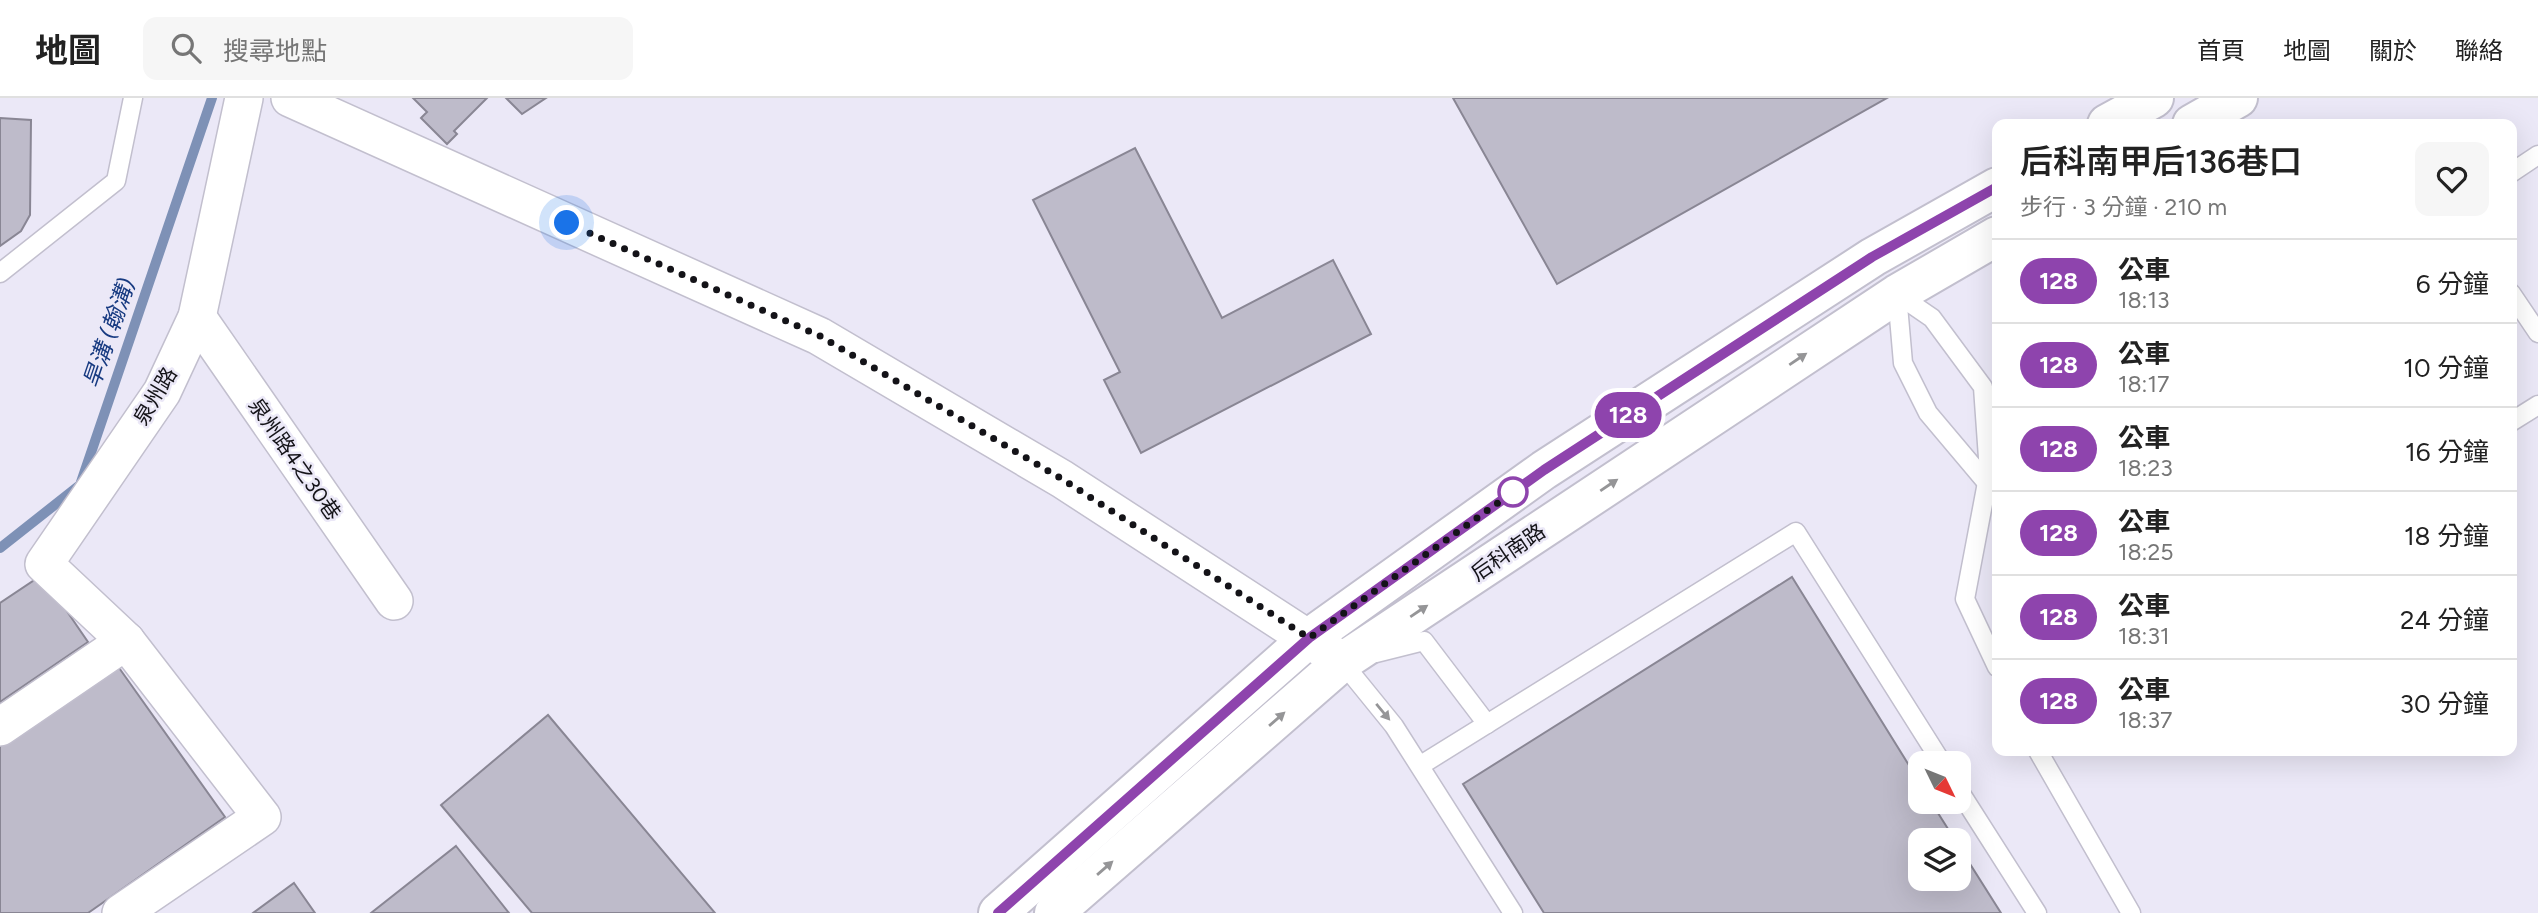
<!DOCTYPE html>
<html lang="zh-TW">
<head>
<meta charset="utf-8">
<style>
  :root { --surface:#fff; --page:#f6f6f6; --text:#222; --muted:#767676; --line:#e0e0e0 }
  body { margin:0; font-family:Figtree,"Noto Sans TC",sans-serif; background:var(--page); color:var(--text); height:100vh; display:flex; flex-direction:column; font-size:26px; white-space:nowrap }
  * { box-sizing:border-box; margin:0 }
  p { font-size:23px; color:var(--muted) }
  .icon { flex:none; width:38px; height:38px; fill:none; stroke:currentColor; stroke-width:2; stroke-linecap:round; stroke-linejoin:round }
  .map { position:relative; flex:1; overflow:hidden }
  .sheet { position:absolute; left:1992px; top:21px; width:525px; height:637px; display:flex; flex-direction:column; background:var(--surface); border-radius:14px; box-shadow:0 7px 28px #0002 }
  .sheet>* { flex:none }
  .badge { padding:0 14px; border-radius:23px; font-size:24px; line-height:46px }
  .needle { width:46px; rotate:133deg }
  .fabs { position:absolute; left:1908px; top:653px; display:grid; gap:14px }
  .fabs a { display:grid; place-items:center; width:63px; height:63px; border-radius:14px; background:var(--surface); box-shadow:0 7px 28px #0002; font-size:35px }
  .you { position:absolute; width:35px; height:35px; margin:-18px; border:5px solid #fff; border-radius:50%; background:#1a73e8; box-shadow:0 0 0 10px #1a73e833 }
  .map>.badge { position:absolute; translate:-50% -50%; box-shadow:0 0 0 4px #fff }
  .round { display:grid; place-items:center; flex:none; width:74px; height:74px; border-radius:14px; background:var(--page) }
  .head { display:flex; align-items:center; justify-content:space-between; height:119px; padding:0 28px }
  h1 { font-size:33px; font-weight:600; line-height:52px }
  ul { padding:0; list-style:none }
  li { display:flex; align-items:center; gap:21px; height:84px; padding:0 28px; border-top:2px solid var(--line) }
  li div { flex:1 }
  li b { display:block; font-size:26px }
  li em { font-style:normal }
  li .badge { min-width:77px; font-weight:700; text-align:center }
  header { display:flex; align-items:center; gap:42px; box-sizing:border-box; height:98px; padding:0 35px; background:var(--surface); border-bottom:2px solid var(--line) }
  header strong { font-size:33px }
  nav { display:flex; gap:38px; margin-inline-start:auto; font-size:24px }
  .search { width:490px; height:63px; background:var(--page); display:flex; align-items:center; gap:18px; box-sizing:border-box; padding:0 24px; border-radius:14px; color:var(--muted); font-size:26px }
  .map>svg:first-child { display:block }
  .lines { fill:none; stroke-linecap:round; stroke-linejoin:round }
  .stream { stroke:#7e91b6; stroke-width:10 }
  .building { fill:#bebbca; stroke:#898694; stroke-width:2 }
  .lane-casing { stroke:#c2bfce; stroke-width:21 }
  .street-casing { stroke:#c2bfce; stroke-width:40 }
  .secondary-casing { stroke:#c2bfce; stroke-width:42 }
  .lane { stroke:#fff; stroke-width:18 }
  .street { stroke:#fff; stroke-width:37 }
  .secondary { stroke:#fff; stroke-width:38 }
  .oneway { fill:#959597 }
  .line-casing { stroke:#fff; stroke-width:16 }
  .line { stroke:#8e44ad; stroke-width:10 }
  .walk { stroke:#141318; stroke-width:7; stroke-dasharray:0 12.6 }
  .stop-dot { fill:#fff; stroke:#8e44ad; stroke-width:3.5 }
  .labels { text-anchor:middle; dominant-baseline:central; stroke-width:5; stroke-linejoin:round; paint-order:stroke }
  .street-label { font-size:21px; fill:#141318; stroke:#ebe8f7 }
  .water-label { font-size:23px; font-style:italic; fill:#173a81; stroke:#ebe8f7 }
</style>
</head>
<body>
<header>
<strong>地圖</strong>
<div class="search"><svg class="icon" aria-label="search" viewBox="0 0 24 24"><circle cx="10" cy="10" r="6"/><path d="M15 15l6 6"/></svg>搜尋地點</div>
<nav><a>首頁</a><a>地圖</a><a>關於</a><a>聯絡</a></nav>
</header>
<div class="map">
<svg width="2538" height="815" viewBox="0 0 2538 815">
  <rect width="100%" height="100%" fill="#ebe8f7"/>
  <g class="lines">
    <polyline class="stream" points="0,450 80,387 212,0"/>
  </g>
  <g class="building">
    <polygon points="413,0 487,0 454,33 457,36 447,46 421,20 427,14"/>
    <polygon points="506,0 546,0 522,16"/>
    <polygon points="1453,0 1887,0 1557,186"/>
    <polygon points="0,20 31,22 30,117 21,133 0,148"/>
    <polygon points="1135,50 1222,220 1333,162 1371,236 1141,355 1104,282 1120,274 1033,102"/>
    <polygon points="42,477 88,544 0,604 0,505"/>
    <polygon points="1792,479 1920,685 1920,704 1931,704 1955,742 1920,742 1920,780 1958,780 1958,747 2001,815 1544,815 1463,686"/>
    <polygon points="117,567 225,719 88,815 0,815 0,648"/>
    <polygon points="548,617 715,815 532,815 441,707"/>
    <polygon points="456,748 509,815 371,815"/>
    <polygon points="294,785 315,815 253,815"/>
  </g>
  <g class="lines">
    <defs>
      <g id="lane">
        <polyline points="2511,75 2538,57"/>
        <polyline points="0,175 116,83 133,0"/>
        <polyline points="2511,195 2538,235"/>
        <polyline points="1897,196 1932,220 1983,289 1989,374 1965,501 1997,569"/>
        <polyline points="1897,196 1903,265 1928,315 1987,385"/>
        <polyline points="2511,324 2538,307"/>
        <polyline points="1376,555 1424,543 1487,626"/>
        <polyline points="1345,563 1342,564 1394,628 1513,815"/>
        <polyline points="2038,653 2131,815"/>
        <polyline points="1421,667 1796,434 1942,665"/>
        <polyline points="1958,691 2037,815"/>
      </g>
      <g id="street">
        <polyline points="290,0 819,238 1062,381 1333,557"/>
        <polyline points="197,219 394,503"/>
        <polyline points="0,629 126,543"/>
        <polyline points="121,815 262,719 126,543 44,466 162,294 197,219 244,0"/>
      </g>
      <g id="secondary">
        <polyline points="2107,26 2154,0"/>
        <polyline points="2192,26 2238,0"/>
        <polyline points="998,815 1309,540 1544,372 1873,159 1997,89"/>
        <polyline points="1054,815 1342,564 1897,196 1997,138"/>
      </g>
    </defs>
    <use href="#lane" class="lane-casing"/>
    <use href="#street" class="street-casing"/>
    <use href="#secondary" class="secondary-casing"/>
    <use href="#lane" class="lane"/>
    <use href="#street" class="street"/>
    <use href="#secondary" class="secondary"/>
  </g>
  <defs><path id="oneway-solid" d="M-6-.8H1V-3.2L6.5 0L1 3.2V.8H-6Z" transform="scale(1.75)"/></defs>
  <g class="oneway">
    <use href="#oneway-solid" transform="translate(1798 261) rotate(-34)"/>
    <use href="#oneway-solid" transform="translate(1609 387) rotate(-34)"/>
    <use href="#oneway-solid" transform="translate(1419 513) rotate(-34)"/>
    <use href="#oneway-solid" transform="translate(1383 614) rotate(50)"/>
    <use href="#oneway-solid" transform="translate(1277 621) rotate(-41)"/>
    <use href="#oneway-solid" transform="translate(1105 770) rotate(-41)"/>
  </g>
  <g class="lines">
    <defs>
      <polyline id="line" points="998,815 1309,540 1544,372 1872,159 1997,89"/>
    </defs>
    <use href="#line" class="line-casing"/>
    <use href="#line" class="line"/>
    <polyline class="walk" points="567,125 820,238 1062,381 1309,540 1523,387 1513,394"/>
  </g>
  <circle class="stop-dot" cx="1513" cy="394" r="14"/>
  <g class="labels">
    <g class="street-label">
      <text transform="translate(155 298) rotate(-59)">泉州路</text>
      <text transform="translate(295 361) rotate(55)">泉州路4之30巷</text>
      <text transform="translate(1508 454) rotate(-34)">后科南路</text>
    </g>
    <g class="water-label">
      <text transform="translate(109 235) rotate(-71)">旱溝 (翰溝)</text>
    </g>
  </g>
</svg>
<div class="fabs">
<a><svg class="needle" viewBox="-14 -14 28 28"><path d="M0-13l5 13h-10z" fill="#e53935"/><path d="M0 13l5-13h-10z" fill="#767676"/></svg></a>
<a><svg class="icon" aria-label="layers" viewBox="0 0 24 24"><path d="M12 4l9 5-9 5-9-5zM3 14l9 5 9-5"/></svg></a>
</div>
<div class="you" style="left:567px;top:125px"></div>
<b class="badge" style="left:1628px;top:317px;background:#8e44ad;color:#fff">128</b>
<section class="sheet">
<div class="head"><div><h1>后科南甲后136巷口</h1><p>步行 · 3 分鐘 · 210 m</p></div><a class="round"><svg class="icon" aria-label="heart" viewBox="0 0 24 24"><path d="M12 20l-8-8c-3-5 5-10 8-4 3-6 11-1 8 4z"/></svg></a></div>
<ul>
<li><span class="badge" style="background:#8e44ad;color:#fff">128</span><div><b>公車</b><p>18:13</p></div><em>6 分鐘</em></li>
<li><span class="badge" style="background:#8e44ad;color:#fff">128</span><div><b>公車</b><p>18:17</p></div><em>10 分鐘</em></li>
<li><span class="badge" style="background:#8e44ad;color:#fff">128</span><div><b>公車</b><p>18:23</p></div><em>16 分鐘</em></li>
<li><span class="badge" style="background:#8e44ad;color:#fff">128</span><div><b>公車</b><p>18:25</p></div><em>18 分鐘</em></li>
<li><span class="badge" style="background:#8e44ad;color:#fff">128</span><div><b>公車</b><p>18:31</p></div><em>24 分鐘</em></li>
<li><span class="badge" style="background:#8e44ad;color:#fff">128</span><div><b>公車</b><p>18:37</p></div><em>30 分鐘</em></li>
</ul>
</section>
</div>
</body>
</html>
